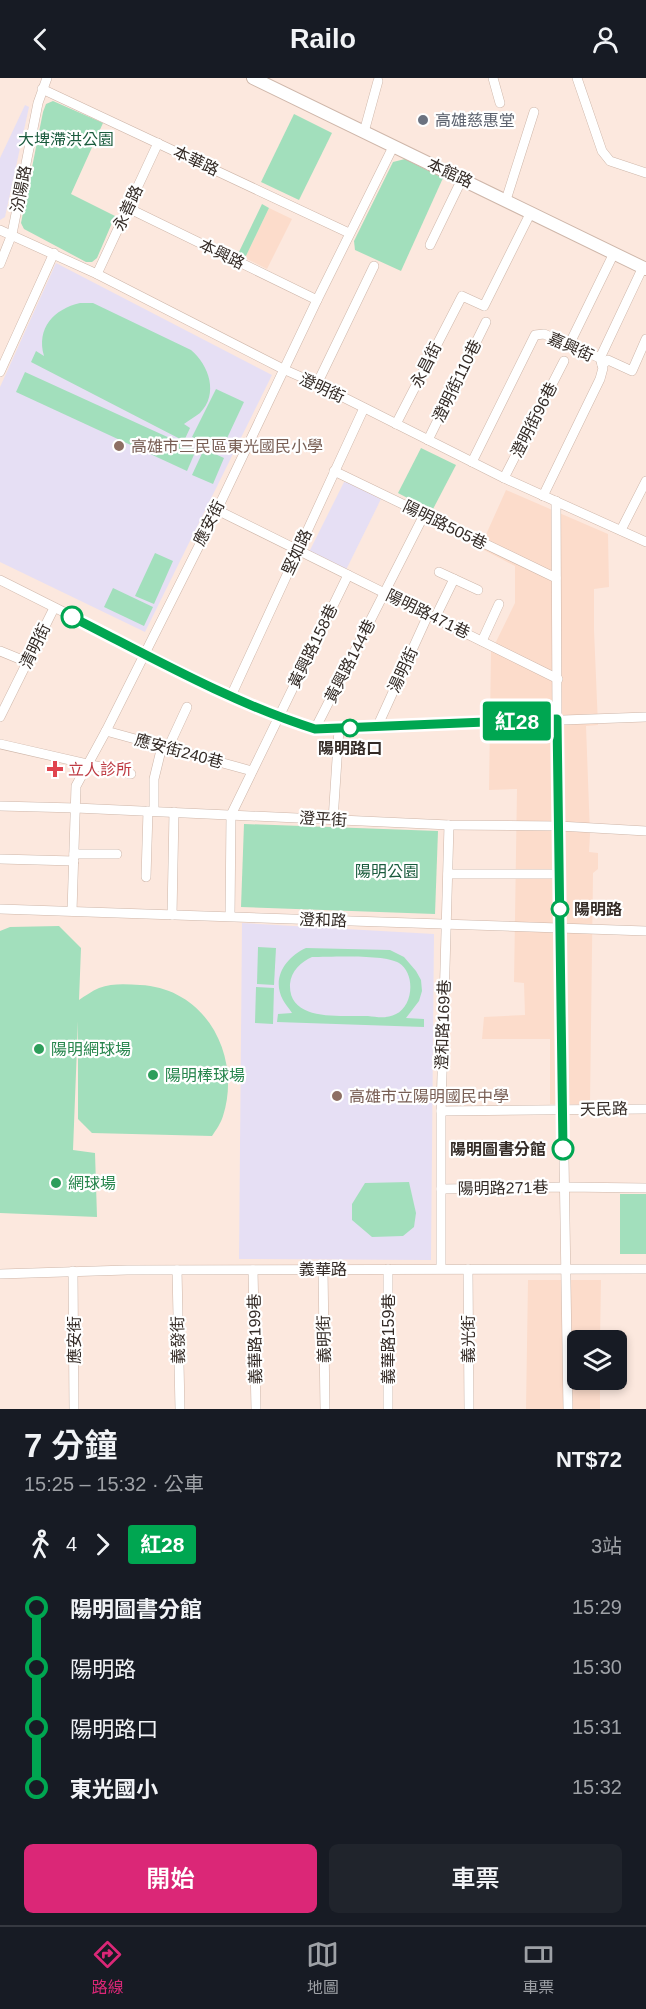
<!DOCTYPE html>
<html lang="zh-TW">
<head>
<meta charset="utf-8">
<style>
  :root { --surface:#171b24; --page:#20242c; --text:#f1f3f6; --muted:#9ea1a6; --line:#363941; --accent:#db2777 }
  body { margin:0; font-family:Helvetica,"Noto Sans TC",sans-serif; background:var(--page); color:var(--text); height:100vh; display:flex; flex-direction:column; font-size:22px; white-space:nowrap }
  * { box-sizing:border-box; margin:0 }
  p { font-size:20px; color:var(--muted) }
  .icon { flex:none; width:33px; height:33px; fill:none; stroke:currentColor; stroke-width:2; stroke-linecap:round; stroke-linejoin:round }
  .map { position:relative; height:1331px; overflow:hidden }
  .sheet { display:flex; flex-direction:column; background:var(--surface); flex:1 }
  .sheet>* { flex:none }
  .badge { padding:0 12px; border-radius:4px; font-size:21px; line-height:39px }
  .tools { position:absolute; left:567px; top:1252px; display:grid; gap:12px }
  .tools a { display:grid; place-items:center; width:60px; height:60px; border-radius:9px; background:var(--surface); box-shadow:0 3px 9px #0003; font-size:30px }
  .map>.badge { position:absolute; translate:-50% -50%; box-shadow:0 0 0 3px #fff }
  .legs { display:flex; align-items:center; gap:9px; height:66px; padding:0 24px; font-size:20px }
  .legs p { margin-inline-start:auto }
  .summary { display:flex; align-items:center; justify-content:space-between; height:102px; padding:0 24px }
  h1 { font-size:33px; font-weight:600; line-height:45px }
  .cta { display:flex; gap:12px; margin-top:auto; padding:12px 24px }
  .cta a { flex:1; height:69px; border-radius:9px; background:var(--accent); color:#fff; font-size:24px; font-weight:600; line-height:69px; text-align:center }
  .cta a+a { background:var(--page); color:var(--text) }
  ul { padding:0 24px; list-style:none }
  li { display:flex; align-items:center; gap:21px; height:60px; font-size:22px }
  li i { display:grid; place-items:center; width:9px; height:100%; margin:0 8px; background:currentColor }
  li i::after { content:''; width:15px; height:15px; margin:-8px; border:4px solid; border-radius:50%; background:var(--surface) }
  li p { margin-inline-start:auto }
  li:first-child i { background:linear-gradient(#0000 50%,currentColor 0) }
  li:last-child i { background:linear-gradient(currentColor 50%,#0000 0) }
  header { display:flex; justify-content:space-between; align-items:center; height:78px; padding:0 24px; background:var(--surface); font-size:27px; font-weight:600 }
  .menu { display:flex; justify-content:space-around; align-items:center; height:84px; border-top:2px solid var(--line); background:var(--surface); font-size:16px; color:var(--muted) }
  .menu a { display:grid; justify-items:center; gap:3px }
  .menu .selected { color:var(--accent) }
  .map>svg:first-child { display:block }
  .built { fill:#fcdccb }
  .education { fill:#e6dff4 }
  .green { fill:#a2dfbc; fill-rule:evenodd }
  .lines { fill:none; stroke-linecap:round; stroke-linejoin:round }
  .street-casing { stroke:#ceb6a9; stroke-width:10 }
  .secondary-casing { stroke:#ceb6a9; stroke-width:14 }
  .street { stroke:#fff; stroke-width:9 }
  .secondary { stroke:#fff; stroke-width:12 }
  .line-1-casing { stroke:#fff; stroke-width:14 }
  .line-1 { stroke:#00a651; stroke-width:9 }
  .worship-dot { fill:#6b7280; stroke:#fff; stroke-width:2 }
  .education-dot { fill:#8d6e63; stroke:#fff; stroke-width:2 }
  .stop-1-dot { fill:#fff; stroke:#00a651; stroke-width:3 }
  .health-dot { fill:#e0444e; stroke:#fff; stroke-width:2 }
  .leisure-dot { fill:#2e9e5b; stroke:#fff; stroke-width:2 }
  .labels { text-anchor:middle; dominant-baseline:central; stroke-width:4.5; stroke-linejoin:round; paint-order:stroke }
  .worship-label { font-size:16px; fill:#5b616d; stroke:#fff; text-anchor:start }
  .park-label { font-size:16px; fill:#1a5b3d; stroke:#fff }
  .street-label { font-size:16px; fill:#342b26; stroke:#fff }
  .education-label { font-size:16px; fill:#785e54; stroke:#fff; text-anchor:start }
  .stop-label { font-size:16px; font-weight:bold; fill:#342b26; stroke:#fff }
  .health-label { font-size:16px; fill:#be3a42; stroke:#fff; text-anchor:start }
  .leisure-label { font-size:16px; fill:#27864d; stroke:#fff; text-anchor:start }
</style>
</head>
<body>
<header><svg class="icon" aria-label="back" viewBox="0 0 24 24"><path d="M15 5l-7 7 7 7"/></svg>Railo<svg class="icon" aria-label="person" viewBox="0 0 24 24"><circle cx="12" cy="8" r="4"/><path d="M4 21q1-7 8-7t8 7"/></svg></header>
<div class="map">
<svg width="646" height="1331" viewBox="0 0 646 1331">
  <rect width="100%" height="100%" fill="#fce8de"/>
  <g class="built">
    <polygon points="269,130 292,141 267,191 245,180"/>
    <polygon points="506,412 608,456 609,509 594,511 594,552 598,647 586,648 590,756 589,774 598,775 598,791 593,795 590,1026 550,1026 550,961 482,961 484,939 525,937 524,905 514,904 517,711 489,712 491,574 515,525 515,488 480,470"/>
    <polygon points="528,1202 601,1202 600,1263 578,1263 578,1302 600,1302 600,1331 526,1331"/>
  </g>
  <g class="education">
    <polygon points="25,27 29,29 5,139 0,142 0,80"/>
    <polygon points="56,185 272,297 145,554 0,484 0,309"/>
    <polygon points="344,404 350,405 381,421 345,494 308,476"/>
    <polygon points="242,845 434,856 431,1182 239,1181"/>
  </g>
  <g class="green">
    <polygon points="53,23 103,45 71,116 115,138 97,180 92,184 86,184 24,151 21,145 43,34 46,26"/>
    <polygon points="294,36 332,55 299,122 261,104"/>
    <polygon points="405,81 443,100 401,193 355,172 354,163 393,84"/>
    <polygon points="262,126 269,130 245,180 238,176"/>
    <path d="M80,225h13l98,47c18,15 28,44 9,63 -5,4 -11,7 -16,11l6,4 -6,13 -153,-79 5,-11 8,5c-8,-28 10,-47 36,-53z"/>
    <polygon points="25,294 196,372 187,393 16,314"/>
    <polygon points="216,311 244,324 221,373 192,359"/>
    <polygon points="421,370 456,387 432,433 398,415"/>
    <polygon points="204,371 224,380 213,406 192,397"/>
    <polygon points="155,475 173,483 154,526 135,518"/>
    <polygon points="113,510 153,529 144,548 104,529"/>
    <polygon points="244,746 438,753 435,836 241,829"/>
    <path d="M59,848l22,22 -2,52c6,-4 13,-9 20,-12 13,-5 27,-4 41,-3 66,3 102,71 83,131 -2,7 -7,14 -11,20l-120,-3 -14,-14v-98l-5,129 22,3 2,64 -97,-4v-282l10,-4z"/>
    <polygon points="258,869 276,870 274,907 257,906"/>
    <path d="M306,870l84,2 14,7 12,14 5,9 1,11 -3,10 -13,17 18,1v8l-147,-5 1,-8 14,-1c-3,-5 -7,-9 -9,-13 -12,-22 3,-43 23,-52zM312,879c19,0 72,-3 87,6 17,11 14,43 -3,51 -9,5 -19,3 -28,2 -25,-1 -80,7 -78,-32 1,-13 11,-22 22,-27z"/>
    <polygon points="256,909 274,910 273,946 255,945"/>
    <polygon points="409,1104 416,1135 414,1149 403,1158 372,1159 352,1142 352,1126 365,1105"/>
    <rect x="620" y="1116" width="26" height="60"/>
  </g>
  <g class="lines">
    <defs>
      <g id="street">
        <polyline points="493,0 500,25"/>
        <polyline points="577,0 602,73 610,83 646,95"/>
        <polyline points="42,11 349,155"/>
        <polyline points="364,54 378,3"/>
        <polyline points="506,122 534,34"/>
        <polyline points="128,130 317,222"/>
        <polyline points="0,152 97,196 283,291 317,306 504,400 646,464"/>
        <polyline points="430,167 462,101"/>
        <polyline points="0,186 12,156 38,25 47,0"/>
        <polyline points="97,196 158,65"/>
        <polyline points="569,267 614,175"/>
        <polyline points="600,280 643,189"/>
        <polyline points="602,287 608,282 632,293 646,261"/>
        <polyline points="0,294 54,175"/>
        <polyline points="317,306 374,188"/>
        <polyline points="396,346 462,218 484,228 531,134"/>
        <polyline points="428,362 486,244"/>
        <polyline points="472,384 535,257 544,256 600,280 603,290 600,301 543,418"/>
        <polyline points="334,393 556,500"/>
        <polyline points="504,400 564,283"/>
        <polyline points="556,423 557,641 568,1331"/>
        <polyline points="217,432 558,601"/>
        <polyline points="621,452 646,403"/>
        <polyline points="439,494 478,512"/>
        <polyline points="0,502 231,618 278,639 315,651 646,639"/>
        <polyline points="435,540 454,501"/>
        <polyline points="482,563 499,526"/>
        <polyline points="0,573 27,584"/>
        <polyline points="231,618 364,330"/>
        <polyline points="0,639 54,530"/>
        <polyline points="378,647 428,537"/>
        <polyline points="315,651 424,437"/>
        <polyline points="106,653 252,693"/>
        <polyline points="0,666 131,696"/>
        <polyline points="168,670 187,629"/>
        <polyline points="0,728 76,730 449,747 559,748 646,753"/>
        <polyline points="154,733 154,701 162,668"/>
        <polyline points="333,742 339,651"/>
        <polyline points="74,776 117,776"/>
        <polyline points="0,781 74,783"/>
        <polyline points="448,796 560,796"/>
        <polyline points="146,799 148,733"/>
        <polyline points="0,831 646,853"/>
        <polyline points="72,833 76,708 106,653 217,432 317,222 393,69"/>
        <polyline points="172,837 174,734"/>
        <polyline points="230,838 231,737 348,497"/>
        <polyline points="441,1033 646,1031"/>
        <polyline points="441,1111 564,1109 646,1110"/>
        <polyline points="441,1190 441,1033 449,747"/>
        <polyline points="323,1191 325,1331"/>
        <polyline points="468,1191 469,1331"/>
        <polyline points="177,1192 180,1331"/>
        <polyline points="253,1192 256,1331"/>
        <polyline points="73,1193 74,1331"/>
        <polyline points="0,1196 127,1192 646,1191"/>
        <polyline points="388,1331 388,1191"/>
      </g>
      <polyline id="secondary" points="253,0 646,191"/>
    </defs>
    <use href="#street" class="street-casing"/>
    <use href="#secondary" class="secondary-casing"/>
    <use href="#street" class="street"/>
    <use href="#secondary" class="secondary"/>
  </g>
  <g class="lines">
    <defs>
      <path id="line-1" d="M72,539c79,40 158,85 243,112l242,-10 6,430"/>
    </defs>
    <use href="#line-1" class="line-1-casing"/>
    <use href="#line-1" class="line-1"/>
  </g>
  <circle class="worship-dot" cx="423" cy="42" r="6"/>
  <g class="education-dot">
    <circle cx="119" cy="368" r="6"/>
    <circle cx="337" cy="1018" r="6"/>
  </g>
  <g class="stop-1-dot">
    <circle cx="72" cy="539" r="10"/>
    <circle cx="350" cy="650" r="8"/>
    <circle cx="560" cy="831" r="8"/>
    <circle cx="563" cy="1071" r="10"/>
  </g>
  <path class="health-dot" d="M52 682h6v6h6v6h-6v6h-6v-6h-6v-6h6z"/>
  <g class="leisure-dot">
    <circle cx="39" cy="971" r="6"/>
    <circle cx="153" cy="997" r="6"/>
    <circle cx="56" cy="1105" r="6"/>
  </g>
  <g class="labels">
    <g class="worship-label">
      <text x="435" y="42">高雄慈惠堂</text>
    </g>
    <g class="park-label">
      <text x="66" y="61">大埤滯洪公園</text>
      <text x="387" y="793">陽明公園</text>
    </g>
    <g class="street-label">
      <text transform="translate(196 83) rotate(25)">本華路</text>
      <text transform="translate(450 95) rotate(25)">本館路</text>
      <text transform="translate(21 111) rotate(-79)">汾陽路</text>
      <text transform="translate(128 130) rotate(-65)">永善路</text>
      <text transform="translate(222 176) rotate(26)">本興路</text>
      <text transform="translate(571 269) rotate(24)">嘉興街</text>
      <text transform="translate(426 287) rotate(-63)">永昌街</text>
      <text transform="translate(457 303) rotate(-64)">澄明街110巷</text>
      <text transform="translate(322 310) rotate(25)">澄明街</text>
      <text transform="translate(534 342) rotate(-63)">澄明街96巷</text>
      <text transform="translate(209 445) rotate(-63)">應安街</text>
      <text transform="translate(445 447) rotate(26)">陽明路505巷</text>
      <text transform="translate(297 474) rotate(-65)">堅如路</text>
      <text transform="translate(428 536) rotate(26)">陽明路471巷</text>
      <text transform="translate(35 568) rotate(-64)">清明街</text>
      <text transform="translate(313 568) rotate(-64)">黃興路158巷</text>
      <text transform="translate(350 583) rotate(-63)">黃興路144巷</text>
      <text transform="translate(403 592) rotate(-65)">湯明街</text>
      <text transform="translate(179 673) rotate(15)">應安街240巷</text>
      <text transform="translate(323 741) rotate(3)">澄平街</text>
      <text transform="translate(323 842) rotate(2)">澄和路</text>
      <text transform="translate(443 947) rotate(-88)">澄和路169巷</text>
      <text transform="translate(604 1031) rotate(-1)">天民路</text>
      <text transform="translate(503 1110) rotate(-1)">陽明路271巷</text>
      <text x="323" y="1191">義華路</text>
      <text transform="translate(255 1261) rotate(-91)">義華路199巷</text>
      <text transform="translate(324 1261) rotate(-91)">義明街</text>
      <text transform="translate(388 1261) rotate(-90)">義華路159巷</text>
      <text transform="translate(468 1261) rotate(-90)">義光街</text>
      <text transform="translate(74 1262) rotate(-90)">應安街</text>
      <text transform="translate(178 1262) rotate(-91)">義發街</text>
    </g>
    <g class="education-label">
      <text x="131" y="368">高雄市三民區東光國民小學</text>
      <text x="349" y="1018">高雄市立陽明國民中學</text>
    </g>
    <g class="stop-label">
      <text x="350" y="670">陽明路口</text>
      <text x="574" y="831" text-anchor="start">陽明路</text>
      <text x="546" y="1071" text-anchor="end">陽明圖書分館</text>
    </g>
    <g class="health-label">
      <text x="68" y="691">立人診所</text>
    </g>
    <g class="leisure-label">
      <text x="51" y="971">陽明網球場</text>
      <text x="165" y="997">陽明棒球場</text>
      <text x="68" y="1105">網球場</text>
    </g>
  </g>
</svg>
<div class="tools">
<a><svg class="icon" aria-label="layers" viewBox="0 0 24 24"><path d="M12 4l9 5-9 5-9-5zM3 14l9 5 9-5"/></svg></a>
</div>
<b class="badge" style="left:517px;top:643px;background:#00a651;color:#fff">紅28</b>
</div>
<section class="sheet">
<div class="summary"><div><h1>7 分鐘</h1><p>15:25 – 15:32 · 公車</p></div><b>NT$72</b></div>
<div class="legs"><svg class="icon" aria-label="walk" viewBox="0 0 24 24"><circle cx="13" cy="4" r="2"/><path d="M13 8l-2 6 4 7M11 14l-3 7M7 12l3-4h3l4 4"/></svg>4<svg class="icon" aria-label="forward" viewBox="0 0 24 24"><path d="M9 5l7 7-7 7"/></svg><b class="badge" style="background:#00a651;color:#fff">紅28</b><p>3站</p></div>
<ul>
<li><i style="color:#00a651"></i><b>陽明圖書分館</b><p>15:29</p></li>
<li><i style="color:#00a651"></i><span>陽明路</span><p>15:30</p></li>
<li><i style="color:#00a651"></i><span>陽明路口</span><p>15:31</p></li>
<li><i style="color:#00a651"></i><b>東光國小</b><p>15:32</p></li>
</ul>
<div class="cta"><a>開始</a><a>車票</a></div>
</section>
<nav class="menu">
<a class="selected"><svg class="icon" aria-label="directions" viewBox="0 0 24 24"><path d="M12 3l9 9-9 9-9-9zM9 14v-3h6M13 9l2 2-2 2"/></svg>路線</a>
<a><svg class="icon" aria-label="map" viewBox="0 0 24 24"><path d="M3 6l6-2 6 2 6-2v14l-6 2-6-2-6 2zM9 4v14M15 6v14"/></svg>地圖</a>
<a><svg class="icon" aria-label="tickets" viewBox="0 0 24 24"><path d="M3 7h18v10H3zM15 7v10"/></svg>車票</a>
</nav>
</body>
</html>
